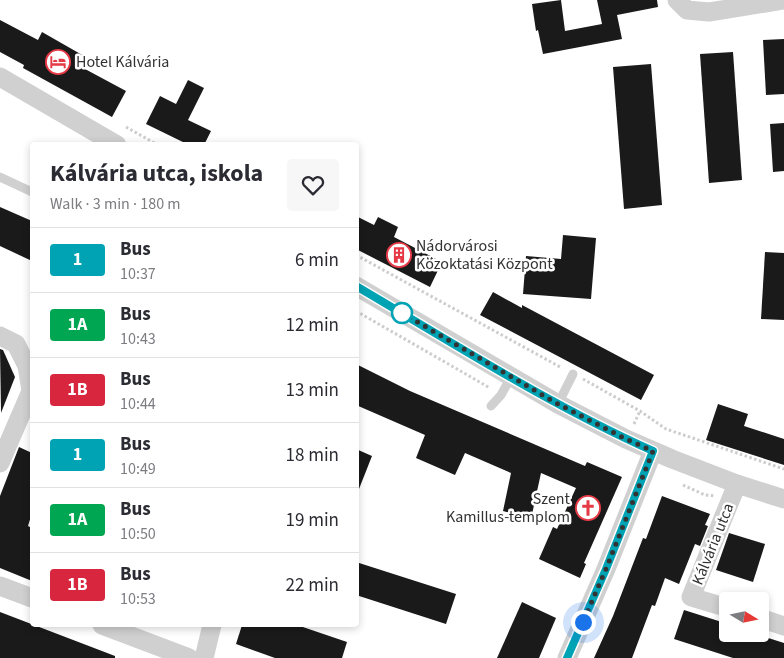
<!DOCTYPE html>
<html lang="en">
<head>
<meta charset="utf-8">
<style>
  :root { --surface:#fff; --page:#f7f7f7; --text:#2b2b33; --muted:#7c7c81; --line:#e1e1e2 }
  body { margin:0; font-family:"Source Sans 3",sans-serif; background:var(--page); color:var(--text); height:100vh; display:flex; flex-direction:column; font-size:19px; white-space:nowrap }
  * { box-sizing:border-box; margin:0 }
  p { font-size:16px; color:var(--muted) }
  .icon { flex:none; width:28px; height:28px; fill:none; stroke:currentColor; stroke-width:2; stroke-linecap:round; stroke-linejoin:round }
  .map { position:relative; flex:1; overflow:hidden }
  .panel { position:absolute; left:30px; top:142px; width:329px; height:485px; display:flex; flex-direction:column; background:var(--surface); border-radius:5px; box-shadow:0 2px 8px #0003 }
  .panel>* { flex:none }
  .badge { padding:0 10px; border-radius:4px; font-size:18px; line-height:32px }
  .needle { width:32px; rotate:100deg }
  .buttons { position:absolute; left:719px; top:592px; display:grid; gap:10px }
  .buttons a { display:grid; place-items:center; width:50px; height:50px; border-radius:5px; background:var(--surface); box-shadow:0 2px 8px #0003; font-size:25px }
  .you { position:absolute; width:25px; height:25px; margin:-12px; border:4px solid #fff; border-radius:50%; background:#1a73e8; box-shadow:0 0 0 8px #1a73e833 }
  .map>.badge { position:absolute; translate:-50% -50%; box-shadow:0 0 0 2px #fff }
  .round { display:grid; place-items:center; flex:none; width:52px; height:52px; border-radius:5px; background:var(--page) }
  .overview { display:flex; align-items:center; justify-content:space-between; height:85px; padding:0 20px }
  h1 { font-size:24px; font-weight:700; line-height:38px }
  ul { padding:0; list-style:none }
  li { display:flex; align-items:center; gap:15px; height:65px; padding:0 20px; border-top:1px solid var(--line) }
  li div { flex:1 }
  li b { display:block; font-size:19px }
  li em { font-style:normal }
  li .badge { min-width:55px; font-weight:700; text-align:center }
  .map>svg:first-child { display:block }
  .building { fill:#1a1a1a }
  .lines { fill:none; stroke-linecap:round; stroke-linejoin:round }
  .path { stroke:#cdcdcd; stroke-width:3; stroke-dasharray:2.5 2.5; stroke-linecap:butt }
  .lane { stroke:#d0d0d0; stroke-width:9 }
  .street { stroke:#d0d0d0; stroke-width:19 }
  .line-casing { stroke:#fff; stroke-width:11 }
  .line { stroke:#00a3b4; stroke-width:8 }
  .walk { stroke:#333; stroke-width:5; stroke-dasharray:0 9 }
  .stop-dot { fill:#fff; stroke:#00a3b4; stroke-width:2.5 }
  .labels { text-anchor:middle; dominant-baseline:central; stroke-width:5; stroke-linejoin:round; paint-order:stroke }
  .poi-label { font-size:16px; fill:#333; stroke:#fff; text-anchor:start }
  .street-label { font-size:16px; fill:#333; stroke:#fff }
</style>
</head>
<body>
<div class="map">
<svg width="784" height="658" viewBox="0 0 784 658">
  <rect width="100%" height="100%" fill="#fff"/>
  <g class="building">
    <polygon points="561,0 565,31 602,24 597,0 657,0 658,7 617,15 622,39 543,54 538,30 536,31 532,4"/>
    <polygon points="0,20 38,40 42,32 91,60 85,69 126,91 112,117 23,68 24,65 0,52"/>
    <polygon points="784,39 784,94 766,95 763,40"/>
    <polygon points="733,52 742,180 709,183 700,54"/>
    <polygon points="651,64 662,205 624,209 613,67"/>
    <polygon points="188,80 204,88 188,120 211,131 204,145 189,145 146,124 160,96 176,104"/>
    <polygon points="784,123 784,171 773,172 770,124"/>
    <polygon points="0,207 32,221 32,261 0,246"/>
    <polygon points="356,216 374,225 378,217 398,227 394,237 442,262 430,287 356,249"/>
    <polygon points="563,235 596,238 591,299 523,294 526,256 561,259"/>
    <polygon points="765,252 784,253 784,320 761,319"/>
    <polygon points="493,292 522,308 522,305 654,375 641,400 480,315"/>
    <polygon points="0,349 3,350 15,377 1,413"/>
    <polygon points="356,364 410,391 585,466 587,462 622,477 584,563 586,564 580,578 539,559 553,527 557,529 576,488 541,473 531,519 503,511 511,473 465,453 455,475 416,458 425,435 356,405"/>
    <polygon points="718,404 748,414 744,426 784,439 784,465 706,440"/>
    <polygon points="19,447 32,453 32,513 28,526 32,528 32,581 0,568 0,496"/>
    <polygon points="356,449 372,456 357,494 356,494"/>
    <polygon points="662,496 710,514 705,525 708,526 700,546 695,544 679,584 665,578 655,606 652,605 632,658 594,658 613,616 643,538 646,539"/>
    <polygon points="729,533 765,544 753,582 716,570"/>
    <polygon points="356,562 456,594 446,624 356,595"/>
    <polygon points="522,602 556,618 539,658 497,658"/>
    <polygon points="684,610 728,624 728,634 756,634 784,643 784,658 733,658 674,639"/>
    <polygon points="0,612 115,656 115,658 0,658"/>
    <polygon points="242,625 297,625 347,642 342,658 275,658 236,644"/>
  </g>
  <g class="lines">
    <g class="path">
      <polyline points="126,127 158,145"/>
      <polyline points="356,255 562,368"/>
      <polyline points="356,311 490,388"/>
      <polyline points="583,379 640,411 666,429 784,469"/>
      <polyline points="634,424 640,411"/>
      <polyline points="683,485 705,495 715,496"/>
    </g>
    <g class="lane">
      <polyline points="0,177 32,192"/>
      <polyline points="558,404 573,374"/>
      <polyline points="491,406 501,395 511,377"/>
    </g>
    <g class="street">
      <polyline points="677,0 687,10 709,12 784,0"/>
      <polyline points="0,77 117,145"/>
      <polyline points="356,286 558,404 626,439 672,459 737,484 784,499"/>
      <polyline points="0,336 16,344 27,366 31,391 0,463"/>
      <polyline points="0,586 32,598"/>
      <polyline points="728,608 691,597 737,484"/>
      <polyline points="760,618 784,626"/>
      <polyline points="102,625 189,658"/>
      <polyline points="204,658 212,625"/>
      <polyline points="567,658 606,569 653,451"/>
    </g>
  </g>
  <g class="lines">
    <defs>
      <path id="line" d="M356,286c97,57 194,119 297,165l-47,118 -39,89"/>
    </defs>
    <use href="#line" class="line-casing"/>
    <use href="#line" class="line"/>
    <polyline class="walk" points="402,313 558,404 626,439 653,451 606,569 583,622"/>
  </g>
  <defs>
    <symbol id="hotel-ring" viewBox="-11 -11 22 22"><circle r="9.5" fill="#fff" stroke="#e63946" stroke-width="1.5"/><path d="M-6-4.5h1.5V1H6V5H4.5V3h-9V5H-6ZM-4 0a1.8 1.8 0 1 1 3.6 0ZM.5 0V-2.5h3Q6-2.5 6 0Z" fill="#e63946"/></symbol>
    <symbol id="building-ring" viewBox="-11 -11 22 22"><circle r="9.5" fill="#fff" stroke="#e63946" stroke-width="1.5"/><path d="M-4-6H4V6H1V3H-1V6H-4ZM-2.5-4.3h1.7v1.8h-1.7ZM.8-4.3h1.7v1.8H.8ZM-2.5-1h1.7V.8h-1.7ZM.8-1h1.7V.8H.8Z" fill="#e63946"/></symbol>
    <symbol id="church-ring" viewBox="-11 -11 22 22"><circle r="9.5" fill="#fff" stroke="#e63946" stroke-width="1.5"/><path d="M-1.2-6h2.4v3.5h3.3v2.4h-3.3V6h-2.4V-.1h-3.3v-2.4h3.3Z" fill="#e63946"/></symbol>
  </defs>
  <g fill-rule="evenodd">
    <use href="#hotel-ring" x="44" y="48" width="28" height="28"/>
    <use href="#building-ring" x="385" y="241" width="28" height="28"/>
    <use href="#church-ring" x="574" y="494" width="28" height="28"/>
  </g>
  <circle class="stop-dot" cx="402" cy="313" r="10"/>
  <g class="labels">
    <g class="poi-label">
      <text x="76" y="62">Hotel Kálvária</text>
      <text x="416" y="246">Nádorvárosi<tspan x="416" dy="18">Közoktatási Központ</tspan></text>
      <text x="570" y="499" text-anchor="end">Szent<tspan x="570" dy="18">Kamillus-templom</tspan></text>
    </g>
    <g class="street-label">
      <text transform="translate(713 544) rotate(-68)">Kálvária utca</text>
    </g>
  </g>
</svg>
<div class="buttons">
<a><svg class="needle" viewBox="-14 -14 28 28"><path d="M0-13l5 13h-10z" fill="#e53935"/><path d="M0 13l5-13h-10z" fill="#7c7c81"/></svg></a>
</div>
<div class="you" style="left:583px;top:622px"></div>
<section class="panel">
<div class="overview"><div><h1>Kálvária utca, iskola</h1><p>Walk · 3 min · 180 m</p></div><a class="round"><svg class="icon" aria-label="heart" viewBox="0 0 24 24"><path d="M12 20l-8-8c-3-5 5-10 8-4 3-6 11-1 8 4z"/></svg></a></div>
<ul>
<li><span class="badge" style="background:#00a3b4;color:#fff">1</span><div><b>Bus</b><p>10:37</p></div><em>6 min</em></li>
<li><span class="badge" style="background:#00a651;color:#fff">1A</span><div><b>Bus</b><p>10:43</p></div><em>12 min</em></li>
<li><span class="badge" style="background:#d7263d;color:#fff">1B</span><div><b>Bus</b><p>10:44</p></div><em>13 min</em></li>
<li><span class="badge" style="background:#00a3b4;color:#fff">1</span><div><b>Bus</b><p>10:49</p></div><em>18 min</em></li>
<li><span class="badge" style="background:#00a651;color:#fff">1A</span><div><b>Bus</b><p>10:50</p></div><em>19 min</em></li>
<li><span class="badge" style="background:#d7263d;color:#fff">1B</span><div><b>Bus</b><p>10:53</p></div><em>22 min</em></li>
</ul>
</section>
</div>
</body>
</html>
